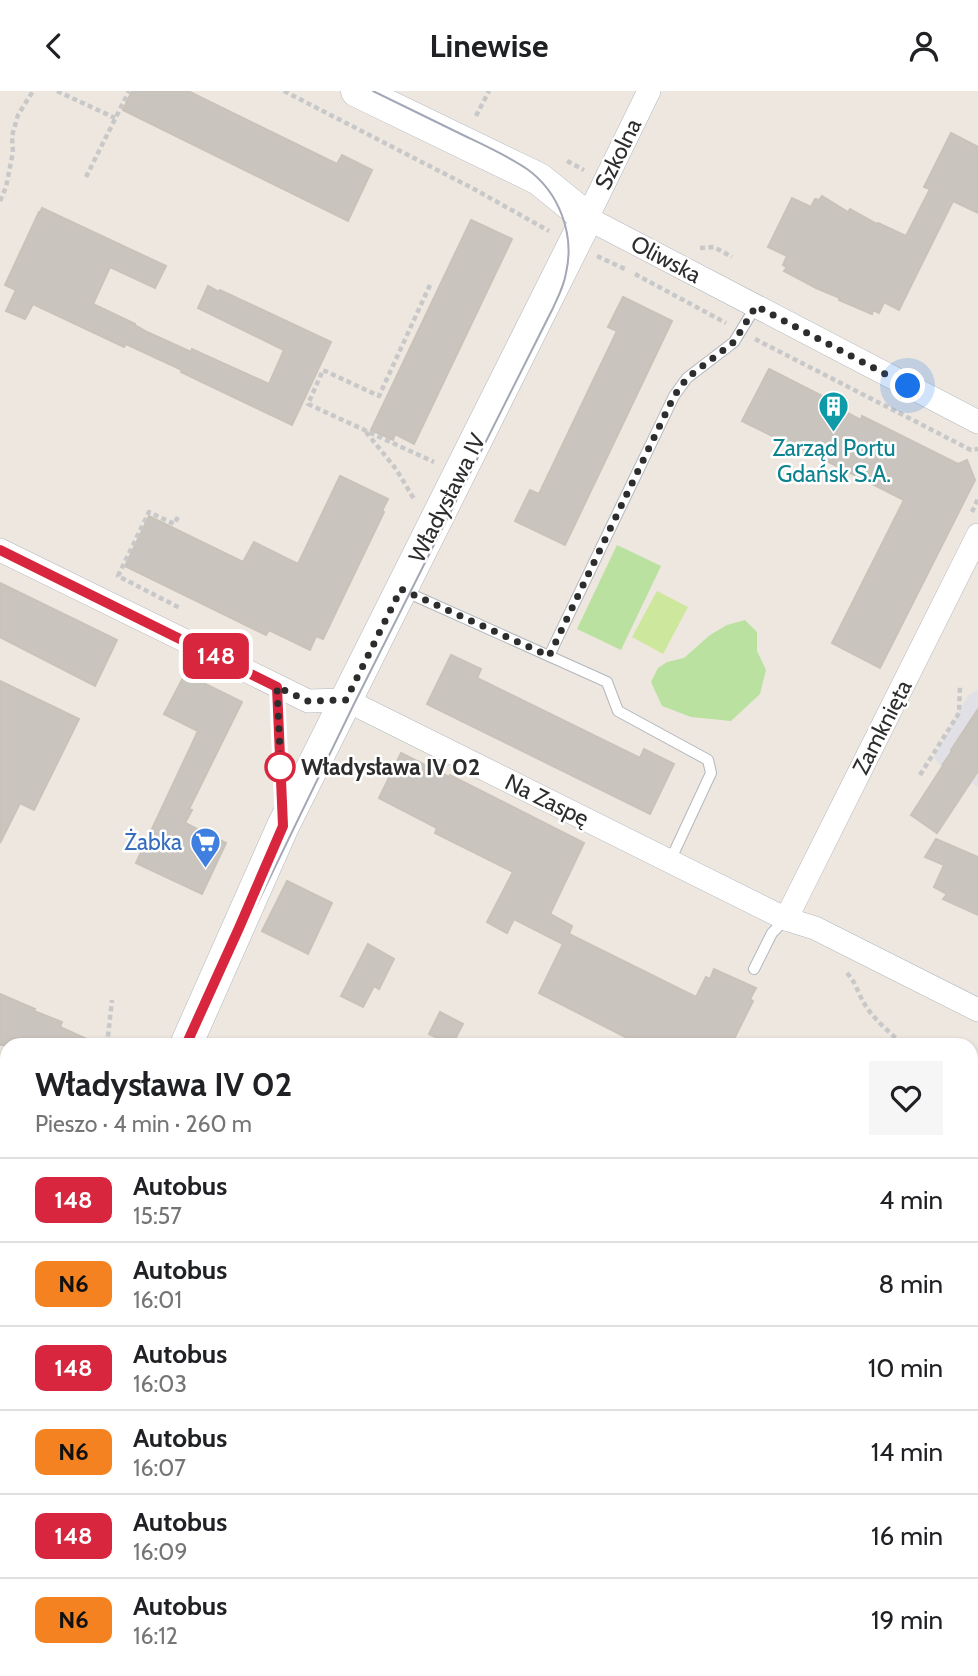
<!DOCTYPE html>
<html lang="pl">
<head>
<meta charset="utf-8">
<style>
  :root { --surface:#fff; --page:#f6f6f6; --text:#202124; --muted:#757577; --line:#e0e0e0 }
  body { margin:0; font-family:Cabin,sans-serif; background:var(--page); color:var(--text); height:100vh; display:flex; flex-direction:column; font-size:26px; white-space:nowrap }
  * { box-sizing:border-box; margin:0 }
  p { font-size:23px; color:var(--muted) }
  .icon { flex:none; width:38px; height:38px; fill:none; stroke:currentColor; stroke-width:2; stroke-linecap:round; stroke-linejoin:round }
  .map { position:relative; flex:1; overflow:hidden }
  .sheet { position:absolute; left:0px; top:947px; width:978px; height:639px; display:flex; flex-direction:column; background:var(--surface); border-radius:21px 21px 0 0; box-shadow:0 2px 5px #0004 }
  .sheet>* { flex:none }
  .badge { padding:0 14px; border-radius:10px; font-size:24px; line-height:46px }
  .you { position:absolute; width:35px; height:35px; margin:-18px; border:5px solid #fff; border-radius:50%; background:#1a73e8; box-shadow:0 0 0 10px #1a73e833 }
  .map>.badge { position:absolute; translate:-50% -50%; box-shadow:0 0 0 4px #fff }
  .round { display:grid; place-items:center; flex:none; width:74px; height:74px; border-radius:0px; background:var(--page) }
  .head { display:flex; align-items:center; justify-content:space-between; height:119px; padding:0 35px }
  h1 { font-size:33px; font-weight:700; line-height:52px }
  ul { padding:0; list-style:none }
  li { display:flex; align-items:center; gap:21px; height:84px; padding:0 35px; border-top:2px solid var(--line) }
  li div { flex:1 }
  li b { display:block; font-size:26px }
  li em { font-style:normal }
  li .badge { min-width:77px; font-weight:700; text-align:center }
  header { display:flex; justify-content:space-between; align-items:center; height:91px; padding:0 35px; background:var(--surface); font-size:32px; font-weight:700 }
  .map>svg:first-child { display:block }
  .industrial { fill:#e1e0e7 }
  .green { fill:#bae19f }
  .pitch { fill:#cde89c }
  .building { fill:#c9c5be; stroke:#c9c2b9; stroke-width:2 }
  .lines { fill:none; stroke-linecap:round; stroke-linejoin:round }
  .lane-casing { stroke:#b3b7bf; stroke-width:12 }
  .street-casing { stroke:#b3b7bf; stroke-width:24 }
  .secondary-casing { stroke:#b3b7bf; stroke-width:33 }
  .path { stroke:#c8c8c8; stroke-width:4.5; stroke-dasharray:5 3.5; stroke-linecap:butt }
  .lane { stroke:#fff; stroke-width:10 }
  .street { stroke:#fff; stroke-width:23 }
  .secondary { stroke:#fff; stroke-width:32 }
  .tram { stroke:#a3a7b6; stroke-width:2 }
  .line-casing { stroke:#fff; stroke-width:16 }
  .line { stroke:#d7263d; stroke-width:10 }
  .walk { stroke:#2d2d2d; stroke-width:7; stroke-dasharray:0 12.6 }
  .stop-dot { fill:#fff; stroke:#d7263d; stroke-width:3.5 }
  .labels { text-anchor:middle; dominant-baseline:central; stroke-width:5; stroke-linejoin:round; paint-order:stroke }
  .street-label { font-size:23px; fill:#2d2d2d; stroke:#fff }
  .culture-label { font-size:23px; fill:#0d838f; stroke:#fff }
  .stop-label { font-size:23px; font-weight:bold; fill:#2d2d2d; stroke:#fff; text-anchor:start }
  .shop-label { font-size:23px; fill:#366cbe; stroke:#fff; text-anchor:end }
</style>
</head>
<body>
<header><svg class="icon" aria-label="back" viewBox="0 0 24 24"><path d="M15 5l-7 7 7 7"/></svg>Linewise<svg class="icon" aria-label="person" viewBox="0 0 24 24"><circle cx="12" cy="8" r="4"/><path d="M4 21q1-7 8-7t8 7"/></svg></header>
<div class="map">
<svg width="978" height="1585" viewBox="0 0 978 1585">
  <rect width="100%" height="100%" fill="#ede7e0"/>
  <polygon class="industrial" points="978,599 978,696 944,673 941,676 934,666 969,603"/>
  <g class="green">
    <polygon points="617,454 661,475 621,559 577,538"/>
    <polygon points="745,529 757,541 757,560 766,579 760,603 731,630 691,626 662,615 651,591 658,577 667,571 684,567 710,544 727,534"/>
    <polygon points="971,1084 978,1085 978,1533 971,1543"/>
    <polygon points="413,1578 948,1578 948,1579 943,1585 407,1585"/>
  </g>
  <polygon class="pitch" points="657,500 688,516 663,563 632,546"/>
  <g class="building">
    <polygon points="132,0 188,0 337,73 342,64 372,79 348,130 123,19"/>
    <polygon points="951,42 978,56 978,122 953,110 899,219 884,211 879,222 873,219 872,223 839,209 840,207 816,197 784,180 787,176 783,174 787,165 768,156 792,107 811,116 815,108 819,109 822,105 848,121 850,118 877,133 878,132 906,145 930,98 924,96"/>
    <polygon points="42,117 166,175 155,197 110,176 93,213 135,233 135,234 147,241 191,261 192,258 269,293 284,259 198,217 208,195 219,201 220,199 331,251 292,334 181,281 182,279 126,253 124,256 33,213 25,228 6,220 16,199 5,194 39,121 40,122"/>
    <polygon points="471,129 512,148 414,353 395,343 393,349 371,339"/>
    <polygon points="623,206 672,230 565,454 515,430 530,399 539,403 592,292 617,240 608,236"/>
    <polygon points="769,278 824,306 822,309 861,329 862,325 958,373 967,369 975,389 880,577 832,552 904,409 799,356 798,358 742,330"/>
    <polygon points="340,385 388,408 382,420 384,421 323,548 316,545 310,559 269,539 266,544 125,475 149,425 243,471 254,451 298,473"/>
    <polygon points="0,492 117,549 95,595 0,546"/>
    <polygon points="451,564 481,578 477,587 640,667 644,658 674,673 650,723 427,613"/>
    <polygon points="185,583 242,611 189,718 192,719 185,732 226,752 202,803 136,772 198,640 164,623"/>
    <polygon points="0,590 79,628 34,719 20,712 0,752"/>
    <polygon points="978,618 978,680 937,742 911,724 944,673 943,673 952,660 951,659"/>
    <polygon points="401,662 449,686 450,684 584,752 550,823 572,835 569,843 696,906 706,886 710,888 714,878 756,897 750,908 753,910 731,954 641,954 539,902 563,853 514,828 507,842 487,831 513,781 435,742 437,737 379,707"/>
    <polygon points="936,748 978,766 978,824 943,808 947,803 934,796 944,774 925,766"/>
    <polygon points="287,790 332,812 308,863 262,840"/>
    <polygon points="368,853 394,868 379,898 374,895 363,916 341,905"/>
    <polygon points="0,903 35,918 34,920 62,931 60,936 100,954 0,954"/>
    <polygon points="440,921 463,933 452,954 429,943"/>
  </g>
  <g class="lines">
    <defs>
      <g id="lane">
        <polyline points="404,500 607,591 618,620 708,669 711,682 670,770"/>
        <polyline points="549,565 674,305 687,287 734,251 756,215"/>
        <polyline points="277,596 282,715"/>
        <polyline points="754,878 772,842 786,828"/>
        <polyline points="42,1585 43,1578"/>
      </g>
      <g id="street">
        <polyline points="649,0 587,127 978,331"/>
        <polyline points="0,459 308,610 346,609 786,828 815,837 978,919"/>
        <polyline points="786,828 978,444"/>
        <polyline points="0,991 7,995"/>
        <polyline points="971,1568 978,1559"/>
      </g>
      <g id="secondary">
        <polyline points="186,954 283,735 587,127 539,88 357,0"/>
        <polyline points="0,1381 7,1360"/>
      </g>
    </defs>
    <use href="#lane" class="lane-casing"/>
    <use href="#street" class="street-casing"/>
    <use href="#secondary" class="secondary-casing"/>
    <g class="path">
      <polyline points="57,0 115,27"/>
      <polyline points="284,0 474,98 549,140"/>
      <polyline points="476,25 489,0"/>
      <polyline points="567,70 584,79"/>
      <polyline points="86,86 129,0"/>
      <polyline points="0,110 6,96 13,61 12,45 18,24 33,0"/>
      <polyline points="700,157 714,156 732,166"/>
      <polyline points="597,165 627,179"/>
      <polyline points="635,183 726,232"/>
      <polyline points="430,194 379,305 323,279 308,313 434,371"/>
      <polyline points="755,248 971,359 978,358"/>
      <polyline points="366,341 396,378 414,408"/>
      <polyline points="972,421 978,408"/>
      <polyline points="178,426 174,433 149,421 118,485 180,517"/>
      <polyline points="920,684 959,622 960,594"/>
      <path d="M847,882c8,8 11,20 17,30 9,16 26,29 39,42"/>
      <polyline points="107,954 112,909"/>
      <polyline points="971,998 978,1000"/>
      <polyline points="0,1302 7,1286"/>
      <polyline points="428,1585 434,1578"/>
      <polyline points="867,1585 871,1578"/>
    </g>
    <use href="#lane" class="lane"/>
    <use href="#street" class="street"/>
    <use href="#secondary" class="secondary"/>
    <g class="tram">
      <path d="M192,954l22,-52 140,-289 199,-396c5,-11 11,-22 13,-35 9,-39 -7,-81 -39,-104 -19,-13 -41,-23 -62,-33 -31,-15 -61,-30 -92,-45"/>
      <polyline points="0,986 7,989"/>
      <polyline points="0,1410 7,1388"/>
    </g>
  </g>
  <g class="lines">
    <defs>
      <polyline id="line" points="0,459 277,596 283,735 239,837 186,954"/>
    </defs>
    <use href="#line" class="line-casing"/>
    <use href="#line" class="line"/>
    <polyline class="walk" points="280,676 281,682 277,596 308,610 346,609 401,498 549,565 674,305 687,287 734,251 756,215 908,295"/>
  </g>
  <defs>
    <symbol id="building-pin" viewBox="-11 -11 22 30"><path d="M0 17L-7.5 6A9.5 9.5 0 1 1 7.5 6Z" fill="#0f9aa8" stroke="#fff"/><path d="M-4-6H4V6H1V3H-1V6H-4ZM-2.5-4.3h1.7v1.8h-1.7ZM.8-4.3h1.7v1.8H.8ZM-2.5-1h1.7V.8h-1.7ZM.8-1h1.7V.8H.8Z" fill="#fff"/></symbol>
    <symbol id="supermarket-pin" viewBox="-11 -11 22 30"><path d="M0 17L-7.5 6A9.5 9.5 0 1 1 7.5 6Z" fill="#3f7fe0" stroke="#fff"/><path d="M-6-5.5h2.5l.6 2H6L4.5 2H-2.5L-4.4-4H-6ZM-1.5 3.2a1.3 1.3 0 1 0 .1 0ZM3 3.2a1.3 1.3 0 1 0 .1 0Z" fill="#fff"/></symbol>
  </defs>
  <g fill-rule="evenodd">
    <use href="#building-pin" x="816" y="298" width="35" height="47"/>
    <use href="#supermarket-pin" x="188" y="734" width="35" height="47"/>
  </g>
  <circle class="stop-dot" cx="280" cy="676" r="14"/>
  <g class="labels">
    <g class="street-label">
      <text transform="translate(618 63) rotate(-64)">Szkolna</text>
      <text transform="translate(666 168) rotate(28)">Oliwska</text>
      <text transform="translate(447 407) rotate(-63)">Władysława IV</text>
      <text transform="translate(882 636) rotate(-63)">Zamknięta</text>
      <text transform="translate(547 709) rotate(26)">Na Zaspę</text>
    </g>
    <g class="culture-label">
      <text x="834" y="357">Zarząd Portu<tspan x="834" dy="26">Gdańsk S.A.</tspan></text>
    </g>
    <g class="stop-label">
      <text x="301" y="676">Władysława IV 02</text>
    </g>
    <g class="shop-label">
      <text x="182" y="751">Żabka</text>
    </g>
  </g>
</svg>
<div class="you" style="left:908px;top:295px"></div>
<b class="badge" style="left:216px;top:565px;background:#d7263d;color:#fff">148</b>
<section class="sheet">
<div class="head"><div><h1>Władysława IV 02</h1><p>Pieszo · 4 min · 260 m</p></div><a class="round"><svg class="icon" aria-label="heart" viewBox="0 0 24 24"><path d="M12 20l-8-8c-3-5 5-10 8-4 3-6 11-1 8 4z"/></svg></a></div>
<ul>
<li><span class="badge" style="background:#d7263d;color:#fff">148</span><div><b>Autobus</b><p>15:57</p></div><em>4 min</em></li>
<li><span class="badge" style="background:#f58220;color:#111">N6</span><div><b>Autobus</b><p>16:01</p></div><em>8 min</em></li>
<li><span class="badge" style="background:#d7263d;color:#fff">148</span><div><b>Autobus</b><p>16:03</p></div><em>10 min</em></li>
<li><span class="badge" style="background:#f58220;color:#111">N6</span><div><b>Autobus</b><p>16:07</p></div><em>14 min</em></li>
<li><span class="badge" style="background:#d7263d;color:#fff">148</span><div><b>Autobus</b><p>16:09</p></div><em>16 min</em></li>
<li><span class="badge" style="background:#f58220;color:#111">N6</span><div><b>Autobus</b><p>16:12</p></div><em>19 min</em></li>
</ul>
</section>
</div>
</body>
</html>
